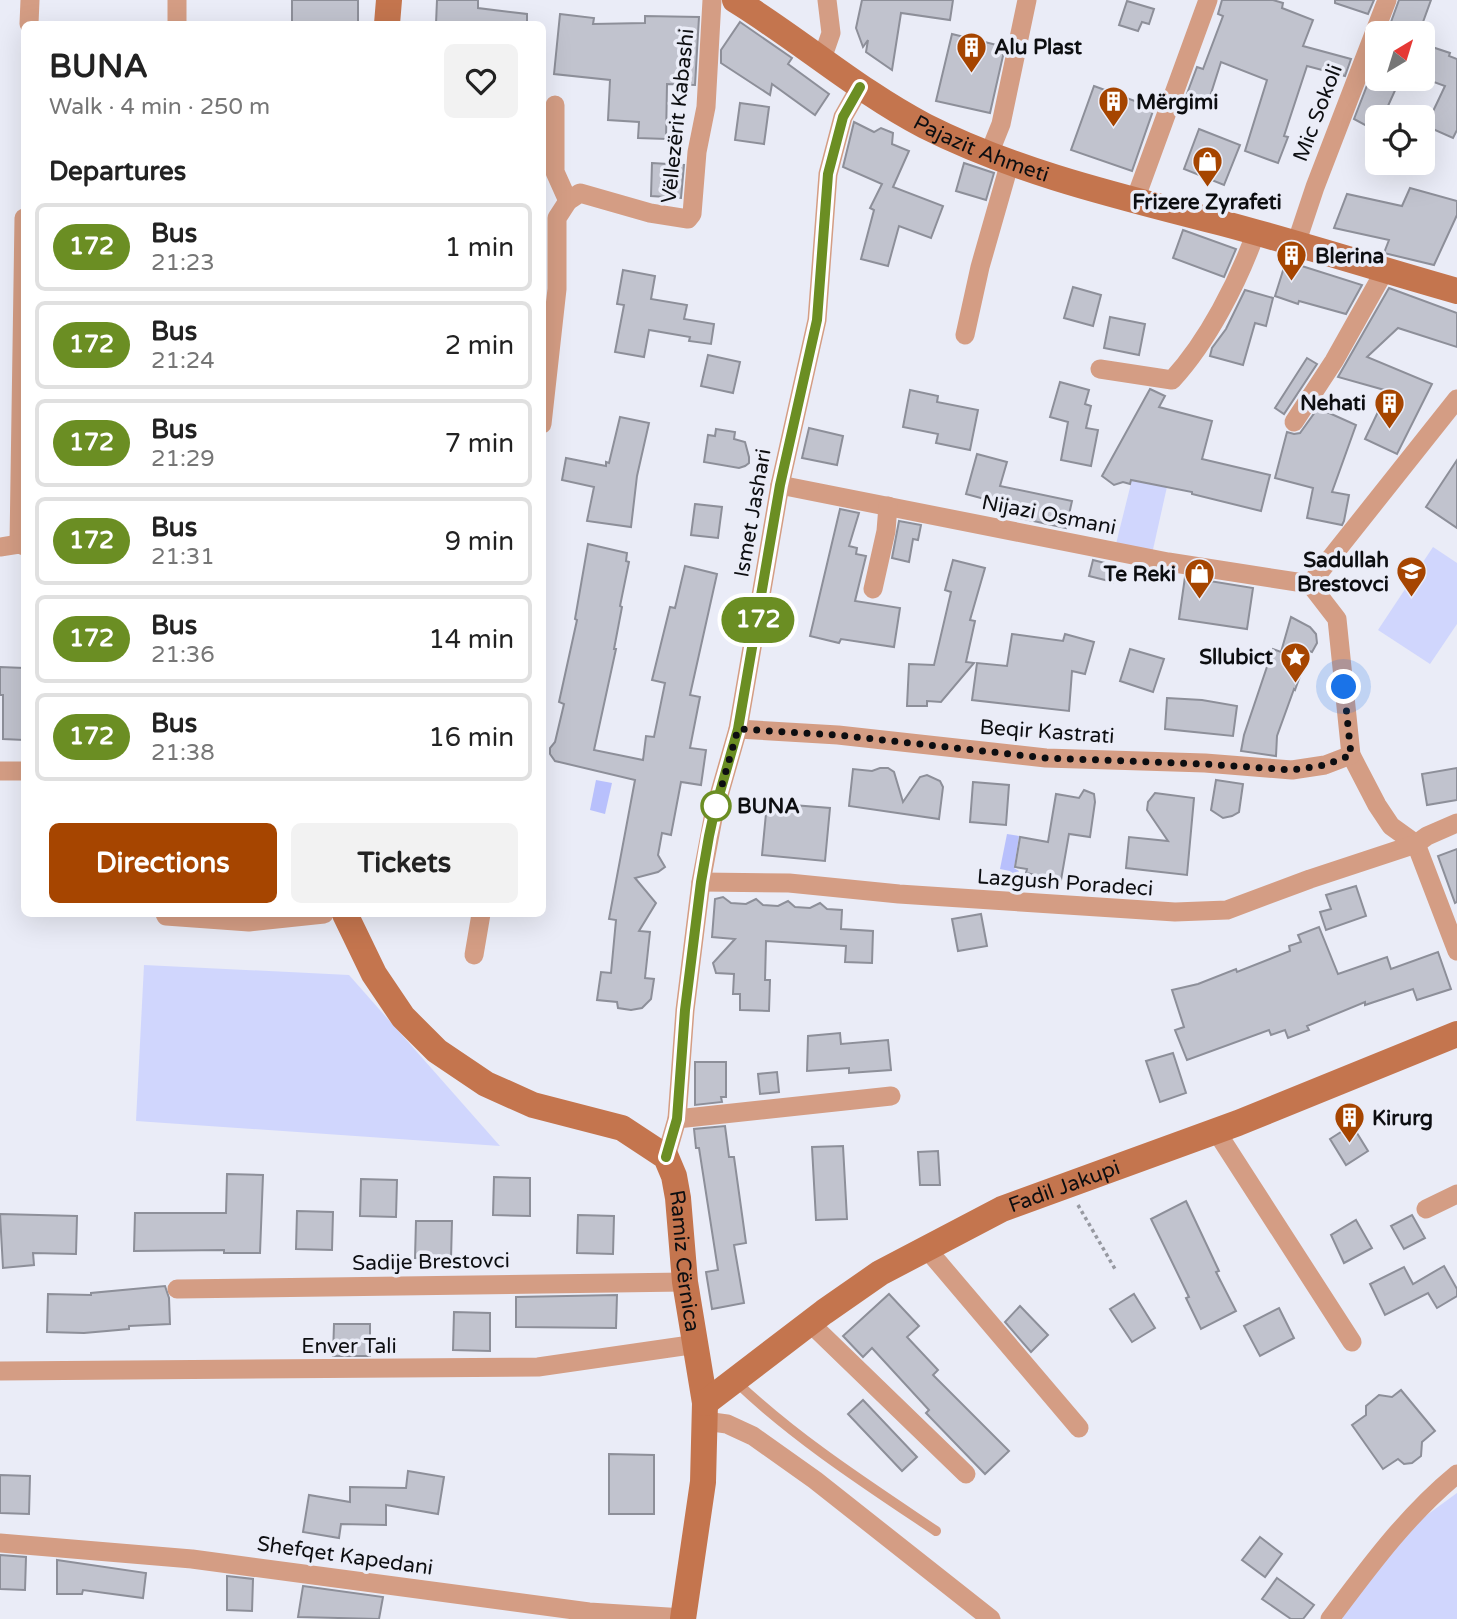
<!DOCTYPE html>
<html lang="en">
<head>
<meta charset="utf-8">
<style>
  :root { --surface:#fff; --page:#f2f2f2; --text:#222; --muted:#767676; --line:#e0e0e0; --accent:#a64500 }
  body { margin:0; font-family:"Varela Round",sans-serif; background:var(--page); color:var(--text); height:100vh; display:flex; flex-direction:column; font-size:26px; white-space:nowrap }
  * { box-sizing:border-box; margin:0 }
  p { font-size:23px; color:var(--muted) }
  .icon { flex:none; width:38px; height:38px; fill:none; stroke:currentColor; stroke-width:2; stroke-linecap:round; stroke-linejoin:round }
  .map { position:relative; flex:1; overflow:hidden }
  .panel { position:absolute; left:21px; top:21px; width:525px; height:896px; display:flex; flex-direction:column; background:var(--surface); border-radius:10px; box-shadow:0 7px 28px #0002 }
  .panel>* { flex:none }
  .badge { padding:0 14px; border-radius:23px; font-size:24px; line-height:46px }
  .needle { width:46px; rotate:38deg }
  .tools { position:absolute; left:1365px; top:21px; display:grid; gap:14px }
  .tools a { display:grid; place-items:center; width:70px; height:70px; border-radius:10px; background:var(--surface); box-shadow:0 7px 28px #0002; font-size:35px }
  .you { position:absolute; width:35px; height:35px; margin:-18px; border:5px solid #fff; border-radius:50%; background:#1a73e8; box-shadow:0 0 0 10px #1a73e833 }
  .map>.badge { position:absolute; translate:-50% -50%; box-shadow:0 0 0 4px #fff }
  h2 { padding:0 28px; font-size:26px; line-height:63px }
  .round { display:grid; place-items:center; flex:none; width:74px; height:74px; border-radius:10px; background:var(--page) }
  .summary { display:flex; align-items:center; justify-content:space-between; height:119px; padding:0 28px }
  h1 { font-size:33px; font-weight:700; line-height:52px }
  .primary-button { display:flex; gap:14px; margin-top:auto; padding:14px 28px }
  .primary-button a { flex:1; height:80px; border-radius:10px; background:var(--accent); color:#fff; font-size:28px; font-weight:700; line-height:80px; text-align:center }
  .primary-button a+a { background:var(--page); color:var(--text) }
  ul { padding:0; list-style:none }
  li { display:flex; align-items:center; gap:21px; height:88px; margin:0 14px 10px; padding:0 14px; border:4px solid var(--line); border-radius:10px }
  li div { flex:1 }
  li b { display:block; font-size:26px }
  li em { font-style:normal }
  li .badge { min-width:77px; font-weight:700; text-align:center }
  .map>svg:first-child { display:block }
  .green { fill:#d0d6fd }
  .water { fill:#b8c0fc }
  .building { fill:#c1c3ce; stroke:#8d8f99; stroke-width:2 }
  .lines { fill:none; stroke-linecap:round; stroke-linejoin:round }
  .path { stroke:#9799a1; stroke-width:3.5; stroke-dasharray:3.5 3.5; stroke-linecap:butt }
  .lane { stroke:#d49d84; stroke-width:10 }
  .street { stroke:#d49d84; stroke-width:19 }
  .secondary { stroke:#c4754e; stroke-width:26 }
  .line-casing { stroke:#fff; stroke-width:16 }
  .line { stroke:#6b8e23; stroke-width:10 }
  .walk { stroke:#0d0e11; stroke-width:7; stroke-dasharray:0 12.6 }
  .stop-dot { fill:#fff; stroke:#6b8e23; stroke-width:3.5 }
  .labels { text-anchor:middle; dominant-baseline:central; stroke-width:7; stroke-linejoin:round; paint-order:stroke }
  .poi-label { font-size:21px; font-weight:bold; fill:#0d0e11; stroke:#eaecf7; text-anchor:start }
  .street-label { font-size:21px; fill:#0d0e11; stroke:#eaecf7 }
  .stop-label { font-size:21px; font-weight:bold; fill:#0d0e11; stroke:#eaecf7; text-anchor:start }
</style>
</head>
<body>
<div class="map">
<svg width="1457" height="1619" viewBox="0 0 1457 1619">
  <rect width="100%" height="100%" fill="#eaecf7"/>
  <g class="green">
    <polygon points="1141,443 1175,451 1152,554 1115,548"/>
    <polygon points="1433,547 1457,563 1457,624 1430,664 1378,630"/>
    <polygon points="144,965 349,975 500,1146 136,1121"/>
    <polygon points="1457,1493 1457,1619 1339,1619 1405,1531"/>
  </g>
  <g class="water">
    <polygon points="596,780 612,783 605,814 590,810"/>
    <polygon points="1007,834 1019,836 1014,868 1019,871 1016,877 1012,875 1010,871 1000,869"/>
  </g>
  <g class="building">
    <rect x="292" y="0" width="66" height="24"/>
    <polygon points="437,0 478,0 478,8 527,14 527,24 436,24"/>
    <polygon points="862,0 953,0 950,20 901,13 892,70 866,52 868,40 863,47 856,28"/>
    <polygon points="1222,0 1273,0 1283,3 1282,8 1313,20 1303,46 1351,59 1345,76 1307,66 1284,136 1288,137 1278,163 1245,151 1267,80 1221,62 1207,106 1185,99 1197,67 1203,69 1223,16 1218,14"/>
    <polygon points="1335,0 1374,0 1368,14 1335,3"/>
    <polygon points="1399,0 1431,0 1419,33 1387,33"/>
    <polygon points="1127,1 1154,9 1149,24 1142,22 1138,31 1119,25"/>
    <polygon points="560,14 594,18 593,24 645,23 645,16 699,17 695,85 667,84 666,139 638,138 639,122 608,120 610,80 554,74"/>
    <polygon points="740,22 792,58 788,64 829,94 815,115 772,84 770,95 721,63 721,50"/>
    <polygon points="952,34 1005,47 990,113 936,101"/>
    <polygon points="1423,44 1450,53 1449,56 1457,59 1457,130 1453,138 1426,126 1445,86 1423,78"/>
    <polygon points="1375,65 1377,66 1377,79 1397,86 1383,117 1377,117 1376,131 1354,119"/>
    <polygon points="1094,86 1154,108 1132,171 1071,150"/>
    <polygon points="740,103 769,107 764,144 735,140"/>
    <polygon points="854,122 874,132 881,128 893,133 892,144 909,151 893,187 943,206 931,238 899,226 888,266 861,259 874,210 870,208 882,184 843,167"/>
    <polygon points="1199,129 1240,145 1224,185 1184,169"/>
    <polygon points="652,163 684,165 681,198 651,196"/>
    <polygon points="964,163 994,173 986,200 956,191"/>
    <polygon points="1410,188 1457,201 1457,215 1434,265 1384,253 1389,240 1334,228 1347,194 1402,206"/>
    <polygon points="1183,230 1236,249 1224,277 1173,258"/>
    <polygon points="1286,261 1362,285 1346,314 1299,301 1298,304 1275,296"/>
    <polygon points="623,270 655,276 651,299 687,305 684,319 714,324 711,344 689,341 690,337 649,330 644,357 615,352 624,305 617,304"/>
    <polygon points="1073,287 1101,295 1093,326 1064,318"/>
    <polygon points="1389,288 1457,313 1457,347 1398,328 1367,357 1432,384 1397,454 1365,439 1388,391 1338,377"/>
    <polygon points="1245,290 1273,298 1266,326 1255,323 1243,365 1210,356 1212,348 1226,329"/>
    <polygon points="1110,317 1145,324 1139,355 1104,348"/>
    <polygon points="708,355 740,362 733,393 701,386"/>
    <polygon points="1307,358 1317,364 1284,414 1275,408"/>
    <polygon points="1060,382 1089,390 1085,404 1091,406 1086,428 1098,430 1091,466 1061,460 1068,422 1050,417"/>
    <polygon points="1150,389 1165,396 1159,407 1212,421 1202,459 1270,475 1261,511 1192,494 1192,492 1131,480 1130,484 1123,482 1114,485 1102,476"/>
    <polygon points="910,390 938,396 937,402 978,410 970,450 936,443 938,434 903,427"/>
    <polygon points="1318,408 1356,425 1332,492 1349,495 1344,521 1342,525 1307,518 1313,488 1275,478 1287,432 1294,434 1300,433"/>
    <polygon points="620,417 649,423 637,476 631,527 587,521 594,487 562,480 566,458 606,466 606,462 609,463"/>
    <polygon points="809,428 843,436 837,465 802,458"/>
    <polygon points="716,429 735,432 734,439 745,442 749,457 749,463 745,466 739,468 704,462 708,435 715,436"/>
    <polygon points="977,454 1007,462 1000,486 1072,501 1066,528 1005,515 1007,505 966,494"/>
    <polygon points="1457,460 1457,528 1426,507"/>
    <polygon points="695,504 722,507 718,538 691,535"/>
    <polygon points="840,509 859,513 849,546 857,548 856,554 866,556 855,601 900,608 894,647 841,639 839,643 810,636"/>
    <polygon points="899,521 921,525 918,540 913,539 909,562 892,558"/>
    <polygon points="588,544 627,553 626,561 629,562 620,606 622,607 614,649 616,649 594,750 643,760 646,736 654,737 665,683 652,680 670,607 675,608 685,566 717,574 690,695 700,697 690,748 706,750 701,785 681,782 671,835 662,833 658,855 665,867 658,872 635,878 656,903 639,931 650,932 645,978 654,979 651,999 642,1008 631,1010 618,1008 617,1002 597,1000 601,972 611,973 616,920 609,919 635,780 555,761 550,754 550,748 555,742 564,704 559,702 577,620 575,619"/>
    <polygon points="953,560 985,568 970,620 975,621 966,662 974,663 941,702 927,701 927,706 907,706 909,664 934,665 951,592 945,590"/>
    <polygon points="1093,560 1117,566 1113,582 1089,576"/>
    <polygon points="1185,577 1253,588 1247,629 1179,619"/>
    <polygon points="1291,617 1310,627 1316,634 1317,643 1312,652 1309,651 1295,690 1294,689 1277,736 1276,756 1241,751 1244,735 1273,649 1281,652"/>
    <polygon points="1012,634 1063,641 1065,634 1094,642 1085,674 1072,671 1069,711 972,700 977,663 1007,666"/>
    <polygon points="1130,649 1164,659 1153,692 1120,681"/>
    <polygon points="0,667 24,668 24,740 3,739 3,695 0,695"/>
    <polygon points="1167,698 1202,700 1237,706 1233,736 1165,729"/>
    <polygon points="880,768 888,768 894,772 903,802 920,777 927,775 940,781 943,787 939,819 849,806 853,769 872,771"/>
    <polygon points="1457,768 1457,800 1427,805 1422,774"/>
    <polygon points="1216,780 1243,784 1239,812 1232,816 1223,818 1211,810"/>
    <polygon points="973,782 1009,785 1006,825 970,822"/>
    <polygon points="1084,790 1094,794 1095,802 1090,837 1069,834 1061,880 1026,873 1027,869 1015,867 1020,837 1048,842 1056,794 1079,798"/>
    <polygon points="1155,793 1194,798 1187,875 1126,868 1129,837 1168,841 1147,810 1148,802"/>
    <polygon points="767,803 830,808 825,861 762,855"/>
    <polygon points="1457,849 1457,902 1455,903 1438,856"/>
    <polygon points="1356,886 1366,916 1326,930 1320,912 1331,909 1326,895"/>
    <polygon points="723,897 731,903 746,904 756,899 763,905 778,906 788,901 795,907 810,908 820,903 827,909 842,910 841,929 873,931 872,963 845,962 846,946 766,941 765,980 770,980 769,1011 740,1010 740,994 733,994 734,974 716,973 713,963 735,939 712,937 715,899"/>
    <polygon points="981,914 987,946 958,951 952,919"/>
    <polygon points="1319,927 1338,974 1387,957 1391,969 1438,952 1451,989 1417,1000 1413,989 1365,1005 1365,1002 1307,1026 1309,1030 1288,1038 1285,1030 1271,1035 1269,1030 1187,1060 1175,1030 1184,1027 1172,990 1198,984 1236,969 1237,972 1290,951 1289,946 1301,942 1298,935"/>
    <polygon points="840,1033 841,1044 888,1040 891,1070 849,1073 849,1068 807,1071 808,1036"/>
    <polygon points="1173,1053 1186,1093 1160,1102 1146,1061"/>
    <polygon points="695,1062 726,1062 726,1097 721,1097 722,1102 695,1105"/>
    <polygon points="777,1072 779,1092 760,1094 758,1074"/>
    <polygon points="1352,1125 1368,1151 1346,1165 1330,1139"/>
    <polygon points="725,1126 729,1157 734,1157 746,1243 734,1245 744,1303 712,1309 706,1272 718,1270 699,1148 696,1148 694,1129"/>
    <polygon points="843,1146 847,1219 816,1220 812,1147"/>
    <polygon points="938,1151 940,1185 920,1185 918,1152"/>
    <polygon points="227,1174 263,1175 260,1253 224,1253 224,1250 134,1251 135,1213 226,1213"/>
    <polygon points="494,1177 530,1178 530,1216 493,1215"/>
    <polygon points="361,1179 397,1180 396,1217 360,1216"/>
    <polygon points="1186,1201 1219,1271 1216,1272 1236,1311 1201,1329 1186,1298 1189,1297 1151,1219"/>
    <polygon points="297,1211 333,1212 332,1250 296,1249"/>
    <polygon points="0,1214 77,1216 76,1254 33,1253 34,1265 3,1268"/>
    <polygon points="578,1215 614,1216 613,1254 577,1253"/>
    <polygon points="1412,1215 1425,1238 1404,1249 1391,1226"/>
    <polygon points="1356,1220 1372,1248 1344,1263 1331,1235"/>
    <polygon points="416,1221 452,1221 451,1259 415,1258"/>
    <polygon points="1444,1266 1457,1289 1457,1296 1437,1308 1428,1293 1385,1315 1370,1284 1404,1267 1413,1284"/>
    <polygon points="165,1286 169,1298 170,1324 129,1326 129,1329 84,1333 47,1332 48,1294 91,1295 91,1293"/>
    <polygon points="889,1294 919,1326 907,1337 938,1370 933,1375 1009,1451 985,1474 926,1413 929,1410 872,1348 863,1357 843,1336"/>
    <polygon points="1134,1294 1155,1328 1132,1342 1110,1309"/>
    <polygon points="617,1295 616,1328 516,1327 516,1297"/>
    <polygon points="1020,1306 1048,1335 1031,1352 1005,1322"/>
    <polygon points="1279,1308 1294,1338 1260,1356 1244,1326"/>
    <polygon points="454,1312 490,1313 490,1351 453,1350"/>
    <polygon points="334,1324 370,1324 370,1356 333,1356"/>
    <polygon points="1401,1390 1435,1431 1422,1442 1421,1456 1412,1463 1404,1464 1398,1459 1383,1469 1352,1425 1366,1415 1366,1406 1379,1395 1392,1397"/>
    <polygon points="863,1400 917,1457 902,1471 848,1414"/>
    <polygon points="609,1454 654,1455 654,1514 609,1514"/>
    <polygon points="408,1471 444,1477 438,1514 386,1505 386,1525 341,1524 339,1538 303,1532 309,1495 350,1502 350,1487 406,1488"/>
    <polygon points="0,1475 30,1476 29,1514 0,1513"/>
    <polygon points="1260,1537 1282,1554 1265,1577 1242,1560"/>
    <polygon points="0,1555 26,1557 25,1590 0,1589"/>
    <polygon points="57,1560 146,1573 143,1598 83,1590 82,1594 57,1594"/>
    <polygon points="227,1576 253,1579 252,1611 227,1610"/>
    <polygon points="1277,1578 1314,1605 1303,1619 1291,1619 1262,1599"/>
    <polygon points="303,1586 383,1597 379,1619 298,1617"/>
  </g>
  <g class="lines">
    <polyline class="path" points="1078,1205 1115,1269"/>
    <path class="lane" d="M735,1381c61,58 131,103 201,150"/>
    <g class="street">
      <polyline points="29,24 30,0"/>
      <polyline points="177,24 177,0"/>
      <polyline points="822,59 831,33 827,0"/>
      <polyline points="555,105 555,172 568,201"/>
      <polyline points="989,154 1001,124 1027,0"/>
      <polyline points="1135,200 1208,0"/>
      <polyline points="1296,244 1315,187 1387,0"/>
      <polyline points="965,335 980,267 1010,162"/>
      <path d="M1100,369l72,11c36,-39 66,-98 84,-148"/>
      <polyline points="1294,422 1334,361 1385,270"/>
      <polyline points="542,424 557,289 557,218 568,201 580,193 650,213 688,219 692,214 697,152 706,107 712,0"/>
      <polyline points="780,485 1168,562 1310,584 1337,619 1351,755 1377,805 1391,826 1416,844"/>
      <polyline points="19,544 24,218"/>
      <polyline points="0,547 19,544 24,546"/>
      <polyline points="1310,584 1457,399"/>
      <polyline points="873,589 886,531 888,506"/>
      <polyline points="738,729 838,735 1046,758 1205,763 1292,770 1325,765 1351,755"/>
      <polyline points="0,771 24,771"/>
      <polyline points="1416,844 1457,951"/>
      <polyline points="701,882 789,883 899,894 1175,912 1227,910 1310,879 1416,844 1427,836 1457,823"/>
      <polyline points="165,914 166,916 249,922 324,914"/>
      <polyline points="474,955 481,914"/>
      <polyline points="677,1119 891,1096"/>
      <polyline points="1216,1131 1352,1342"/>
      <polyline points="666,1157 677,1119 685,1010 701,882 714,813 738,729 780,485 817,320 828,174 843,117 860,87"/>
      <polyline points="1426,1209 1457,1194"/>
      <polyline points="926,1248 1079,1428"/>
      <polyline points="177,1289 685,1282"/>
      <polyline points="810,1323 966,1474"/>
      <polyline points="0,1371 538,1367 697,1344"/>
      <polyline points="705,1421 727,1424 753,1436 815,1480 991,1619"/>
      <polyline points="0,1543 192,1559 589,1612 684,1618"/>
      <path d="M1330,1619c39,-52 77,-104 127,-145"/>
    </g>
    <g class="secondary">
      <path id="s1" d="M735,0c65,40 123,91 190,126 93,47 197,71 297,97 79,21 157,46 235,68"/>
      <polyline points="387,24 389,0"/>
      <path id="s2" d="M345,914l29,60 29,43 34,34 49,33 47,21 89,23 44,29 8,19 4,22 7,84 20,121 -2,79 -20,137"/>
      <path id="s3" d="M705,1403l119,-91 56,-39 122,-64 236,-86 219,-89"/>
    </g>
  </g>
  <g class="lines">
    <defs>
      <polyline id="line" points="666,1157 677,1119 685,1010 701,882 709,836 714,813 738,729 780,485 817,320 828,174 843,117 860,87"/>
    </defs>
    <use href="#line" class="line-casing"/>
    <use href="#line" class="line"/>
    <polyline class="walk" points="716,806 714,813 738,729 838,735 1046,758 1205,764 1292,770 1325,765 1351,755 1344,687"/>
  </g>
  <defs>
    <symbol id="building-pin" viewBox="-11 -11 22 30"><path d="M0 17L-7.5 6A9.5 9.5 0 1 1 7.5 6Z" fill="#a64500" stroke="#eaecf7"/><path d="M-4-6H4V6H1V3H-1V6H-4ZM-2.5-4.3h1.7v1.8h-1.7ZM.8-4.3h1.7v1.8H.8ZM-2.5-1h1.7V.8h-1.7ZM.8-1h1.7V.8H.8Z" fill="#fff"/></symbol>
    <symbol id="shop-pin" viewBox="-11 -11 22 30"><path d="M0 17L-7.5 6A9.5 9.5 0 1 1 7.5 6Z" fill="#a64500" stroke="#eaecf7"/><path d="M-5-2.5h2.3a2.7 3.5 0 0 1 5.4 0H5L5.5 6h-11ZM-1.5-2.5h3a1.5 2.3 0 0 0-3 0Z" fill="#fff"/></symbol>
    <symbol id="school-pin" viewBox="-11 -11 22 30"><path d="M0 17L-7.5 6A9.5 9.5 0 1 1 7.5 6Z" fill="#a64500" stroke="#eaecf7"/><path d="M0-5L7-2L0 1L-7-2ZM-4 1L0 2.5L4 1V4Q0 6-4 4Z" fill="#fff"/></symbol>
    <symbol id="sight-pin" viewBox="-11 -11 22 30"><path d="M0 17L-7.5 6A9.5 9.5 0 1 1 7.5 6Z" fill="#a64500" stroke="#eaecf7"/><path d="M0-6L1.8-2.2L6-1.7L2.9 1.2L3.7 5.4L0 3.3L-3.7 5.4L-2.9 1.2L-6-1.7L-1.8-2.2Z" fill="#fff"/></symbol>
  </defs>
  <g fill-rule="evenodd">
    <use href="#building-pin" x="954" y="30" width="35" height="47"/>
    <use href="#building-pin" x="1096" y="84" width="35" height="47"/>
    <use href="#shop-pin" x="1190" y="144" width="35" height="47"/>
    <use href="#building-pin" x="1274" y="238" width="35" height="47"/>
    <use href="#building-pin" x="1372" y="386" width="35" height="47"/>
    <use href="#school-pin" x="1394" y="554" width="35" height="47"/>
    <use href="#shop-pin" x="1182" y="556" width="35" height="47"/>
    <use href="#sight-pin" x="1278" y="640" width="35" height="47"/>
    <use href="#building-pin" x="1332" y="1100" width="35" height="47"/>
  </g>
  <circle class="stop-dot" cx="716" cy="806" r="14"/>
  <g class="labels">
    <g class="poi-label">
      <text x="994" y="47">Alu Plast</text>
      <text x="1136" y="102">Mërgimi</text>
      <text x="1207" y="202" text-anchor="middle">Frizere Zyrafeti</text>
      <text x="1315" y="256">Blerina</text>
      <text x="1366" y="403" text-anchor="end">Nehati</text>
      <text x="1389" y="560" text-anchor="end">Sadullah<tspan x="1389" dy="24">Brestovci</tspan></text>
      <text x="1176" y="574" text-anchor="end">Te Reki</text>
      <text x="1273" y="657" text-anchor="end">Sllubict</text>
      <text x="1372" y="1118">Kirurg</text>
    </g>
    <g class="street-label">
      <text transform="translate(1318 113) rotate(-69)">Mic Sokoli</text>
      <text transform="translate(678 116) rotate(-84)">Vëllezërit Kabashi</text>
      <text stroke="none"><textPath href="#s1" startOffset="289">Pajazit Ahmeti</textPath></text>
      <text transform="translate(753 513) rotate(-80)">Ismet Jashari</text>
      <text transform="translate(1049 515) rotate(11)">Nijazi Osmani</text>
      <text transform="translate(1047 732) rotate(4)">Beqir Kastrati</text>
      <text transform="translate(1065 883) rotate(4)">Lazgush Poradeci</text>
      <text stroke="none"><textPath href="#s3" startOffset="422">Fadil Jakupi</textPath></text>
      <text stroke="none"><textPath href="#s2" startOffset="528">Ramiz Cërnica</textPath></text>
      <text transform="translate(431 1262) rotate(-1)">Sadije Brestovci</text>
      <text x="349" y="1346">Enver Tali</text>
      <text transform="translate(345 1556) rotate(8)">Shefqet Kapedani</text>
    </g>
    <g class="stop-label">
      <text x="737" y="806">BUNA</text>
    </g>
  </g>
</svg>
<div class="tools">
<a><svg class="needle" viewBox="-14 -14 28 28"><path d="M0-13l5 13h-10z" fill="#e53935"/><path d="M0 13l5-13h-10z" fill="#767676"/></svg></a>
<a><svg class="icon" aria-label="locate" viewBox="0 0 24 24"><circle cx="12" cy="12" r="6"/><path d="M12 2v4M12 18v4M2 12h4M18 12h4"/></svg></a>
</div>
<div class="you" style="left:1344px;top:687px"></div>
<b class="badge" style="left:758px;top:620px;background:#6b8e23;color:#fff">172</b>
<section class="panel">
<div class="summary"><div><h1>BUNA</h1><p>Walk · 4 min · 250 m</p></div><a class="round"><svg class="icon" aria-label="heart" viewBox="0 0 24 24"><path d="M12 20l-8-8c-3-5 5-10 8-4 3-6 11-1 8 4z"/></svg></a></div>
<h2>Departures</h2>
<ul>
<li><span class="badge" style="background:#6b8e23;color:#fff">172</span><div><b>Bus</b><p>21:23</p></div><em>1 min</em></li>
<li><span class="badge" style="background:#6b8e23;color:#fff">172</span><div><b>Bus</b><p>21:24</p></div><em>2 min</em></li>
<li><span class="badge" style="background:#6b8e23;color:#fff">172</span><div><b>Bus</b><p>21:29</p></div><em>7 min</em></li>
<li><span class="badge" style="background:#6b8e23;color:#fff">172</span><div><b>Bus</b><p>21:31</p></div><em>9 min</em></li>
<li><span class="badge" style="background:#6b8e23;color:#fff">172</span><div><b>Bus</b><p>21:36</p></div><em>14 min</em></li>
<li><span class="badge" style="background:#6b8e23;color:#fff">172</span><div><b>Bus</b><p>21:38</p></div><em>16 min</em></li>
</ul>
<div class="primary-button"><a>Directions</a><a>Tickets</a></div>
</section>
</div>
</body>
</html>
